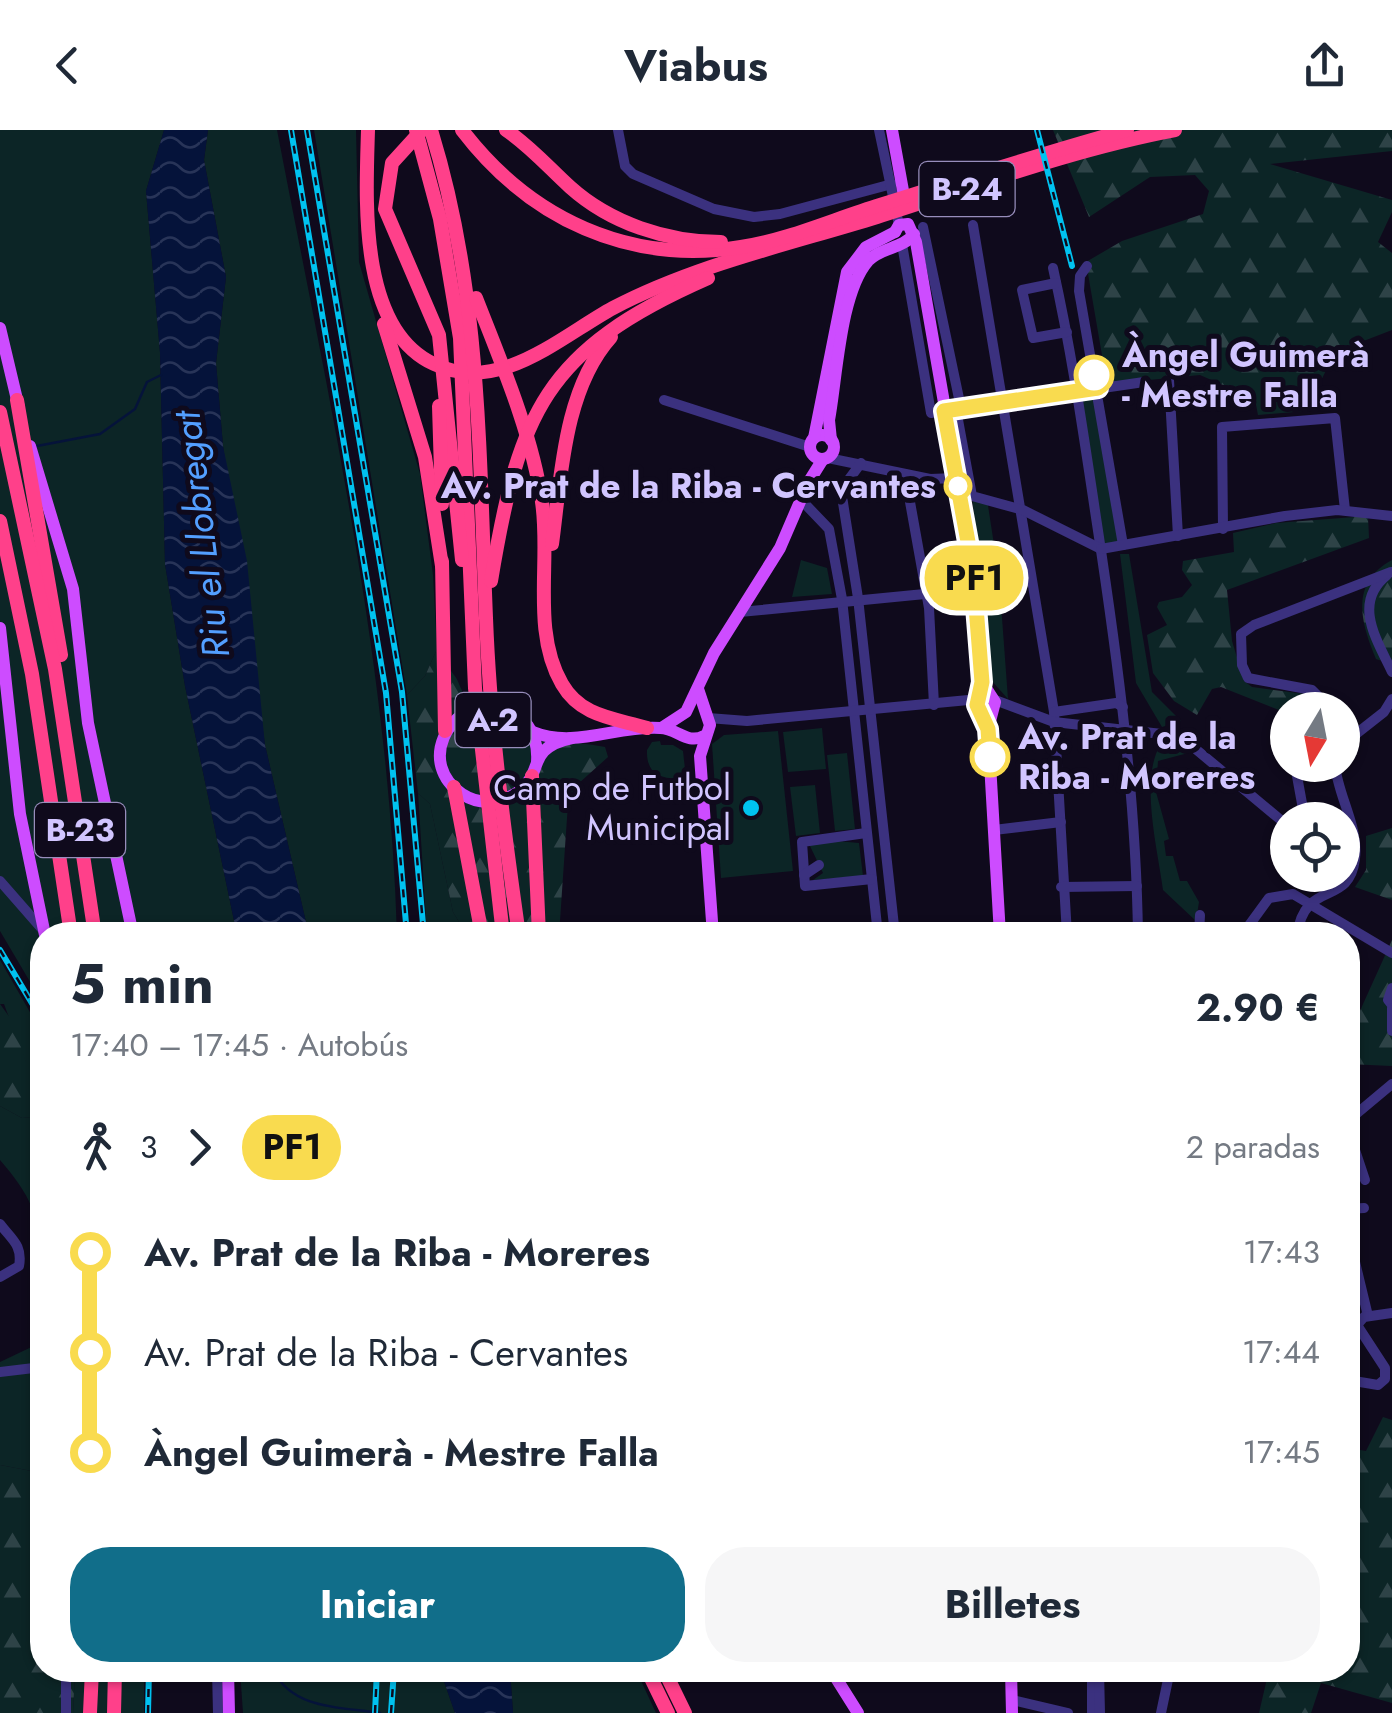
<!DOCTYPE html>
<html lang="es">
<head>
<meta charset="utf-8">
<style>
  :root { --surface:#fff; --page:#f6f6f7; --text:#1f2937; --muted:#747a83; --accent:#116e8a }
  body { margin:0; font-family:Jost,sans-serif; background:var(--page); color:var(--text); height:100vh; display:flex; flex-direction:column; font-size:38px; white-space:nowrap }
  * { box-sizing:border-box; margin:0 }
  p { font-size:32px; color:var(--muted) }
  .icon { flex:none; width:55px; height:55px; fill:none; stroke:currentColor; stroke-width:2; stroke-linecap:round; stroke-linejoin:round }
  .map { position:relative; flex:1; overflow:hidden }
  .drawer { position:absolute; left:30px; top:792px; width:1330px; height:760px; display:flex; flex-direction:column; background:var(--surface); border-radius:40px; box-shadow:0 2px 8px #0004 }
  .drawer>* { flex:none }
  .badge { padding:0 20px; border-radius:32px; font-size:35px; line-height:65px }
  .needle { width:65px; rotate:190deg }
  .controls { position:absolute; left:1270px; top:562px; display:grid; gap:20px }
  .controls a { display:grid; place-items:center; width:90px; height:90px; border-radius:50%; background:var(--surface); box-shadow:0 2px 8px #0004; font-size:50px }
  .map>.badge { position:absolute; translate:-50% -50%; box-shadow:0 0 0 5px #fff }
  .legs { display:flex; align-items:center; gap:15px; height:110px; padding:0 40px; font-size:32px }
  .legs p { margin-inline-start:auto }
  .headline { display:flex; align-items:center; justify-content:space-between; height:170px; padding:0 40px }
  h1 { font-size:55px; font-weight:700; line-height:75px }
  .action { display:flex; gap:20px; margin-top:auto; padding:20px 40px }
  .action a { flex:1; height:115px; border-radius:40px; background:var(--accent); color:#fff; font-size:40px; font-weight:700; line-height:115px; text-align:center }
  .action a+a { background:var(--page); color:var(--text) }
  ul { padding:0 40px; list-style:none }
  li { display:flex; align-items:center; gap:35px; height:100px; font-size:38px }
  li i { display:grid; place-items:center; width:15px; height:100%; margin:0 12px; background:currentColor }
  li i::after { content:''; width:25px; height:25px; margin:-12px; border:8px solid; border-radius:50%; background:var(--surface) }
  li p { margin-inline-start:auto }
  li:first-child i { background:linear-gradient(#0000 50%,currentColor 0) }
  li:last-child i { background:linear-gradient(currentColor 50%,#0000 0) }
  header { display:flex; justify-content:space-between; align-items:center; height:130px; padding:0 40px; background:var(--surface); font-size:45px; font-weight:700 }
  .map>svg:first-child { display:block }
  .green { fill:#0c2526 }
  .forest { fill:url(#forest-firs) }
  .water { fill:url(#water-waves) }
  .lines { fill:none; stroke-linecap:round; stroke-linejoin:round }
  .stream { stroke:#05133a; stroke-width:2.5 }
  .minor { stroke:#3b317f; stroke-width:10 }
  .major { stroke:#cd4cff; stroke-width:12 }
  .highway { stroke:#ff408a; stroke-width:14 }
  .rail-casing { stroke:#00c2f0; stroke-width:6 }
  .rail { stroke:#0f0a1c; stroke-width:2.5; stroke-dasharray:8; stroke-linecap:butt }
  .line-1-casing { stroke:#fff; stroke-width:22 }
  .line-1 { stroke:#f9db4f; stroke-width:15 }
  .stop-1-dot { fill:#fff; stroke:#f9db4f; stroke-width:5 }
  .poi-dot { fill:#00c2f0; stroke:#0f0a1c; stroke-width:4 }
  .labels { text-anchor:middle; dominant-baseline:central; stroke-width:10; stroke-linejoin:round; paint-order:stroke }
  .shield { fill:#0f0a1c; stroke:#978dbb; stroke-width:2.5 }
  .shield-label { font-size:32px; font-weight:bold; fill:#d1c5ff }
  .stop-label { font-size:35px; font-weight:bold; fill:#d1c5ff; stroke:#0f0a1c; text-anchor:start }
  .poi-label { font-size:35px; fill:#d1c5ff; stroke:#0f0a1c; text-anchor:end }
  .water-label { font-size:38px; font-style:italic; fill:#539fff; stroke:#0f0a1c }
</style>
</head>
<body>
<header><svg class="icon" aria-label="back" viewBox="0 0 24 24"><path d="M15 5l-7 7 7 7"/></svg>Viabus<svg class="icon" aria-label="share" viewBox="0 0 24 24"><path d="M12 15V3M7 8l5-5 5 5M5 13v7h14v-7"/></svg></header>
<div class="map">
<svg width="1392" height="1583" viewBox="0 0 1392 1583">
  <defs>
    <pattern id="forest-firs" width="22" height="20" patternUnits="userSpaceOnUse" patternTransform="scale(2.5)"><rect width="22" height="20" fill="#0c2526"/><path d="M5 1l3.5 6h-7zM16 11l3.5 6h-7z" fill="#2e4347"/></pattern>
    <pattern id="water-waves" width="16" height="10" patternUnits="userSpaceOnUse" patternTransform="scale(2.5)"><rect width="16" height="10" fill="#05133a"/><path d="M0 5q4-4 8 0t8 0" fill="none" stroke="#283458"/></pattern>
  </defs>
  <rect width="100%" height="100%" fill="#0f0a1c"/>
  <g class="green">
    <polygon points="0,0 164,0 146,61 160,222 165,434 185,556 237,805 42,805 42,872 0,801"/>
    <path d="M208,0h69c51,265 112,534 120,805h-88l-44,-190 -42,-299 -7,-83 10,-86 -22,-117z"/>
    <polygon points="314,0 356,0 359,132 420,344 433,445 437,519 425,546 407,565"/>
    <polygon points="1098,258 1119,414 1102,418 1076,262"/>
    <polygon points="972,366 987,369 999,447 1008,569 991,550"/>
    <polygon points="1120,424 1129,424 1152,562 1181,591 1162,597 1136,553"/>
    <polygon points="801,430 827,438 832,464 792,467"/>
    <polygon points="822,598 826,639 788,642 783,602"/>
    <polygon points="778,601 793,741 721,748 712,614 724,605"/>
    <path d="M660,611l1,4h12l10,6 3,27c-23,2 -40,-2 -39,-28l5,-8z"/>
    <path d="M1174,612l18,10 -34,9 -2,31 13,47 -5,2 2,15h7l7,25h7l12,21 -3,19 -33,-31c-5,-39 -24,-113 -2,-146z"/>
    <polygon points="847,623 855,699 835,701 827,625"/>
    <polygon points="815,655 820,703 796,706 790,657"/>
    <polygon points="418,663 430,674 453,782 467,805 427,805"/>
    <polygon points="826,710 859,713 863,746 813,750 823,743 809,714"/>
    <path d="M0,830l42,73v271l-12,-37c21,-41 -4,-77 -30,-107v-54l22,12 10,-1c11,-23 -19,-87 -28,-113h-4z"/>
    <polygon points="42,1212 42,1343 0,1335 0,1232"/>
    <polygon points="75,1540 144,1540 144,1583 73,1583"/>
    <polygon points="240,1540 440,1540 455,1583 243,1583"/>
    <polygon points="510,1540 636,1540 656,1583 513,1583"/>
  </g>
  <g class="forest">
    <polygon points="1053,0 1392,0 1392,21 1270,34 1392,70 1392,82 1378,112 1392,123 1392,200 1335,222 1306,281 1258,285 1255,269 1200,245 1107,254 1086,132 1122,111 1203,84 1209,61 1195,45 1150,47 1089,87"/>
    <polygon points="1368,386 1369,408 1227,460 1232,511 1244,551 1252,557 1305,564 1302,576 1279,580 1221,557 1212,559 1197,585 1174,571 1153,543 1147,505 1167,495 1157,477 1159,472 1182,467 1192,455 1182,440 1183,431 1234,422 1233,403 1276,393"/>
    <path d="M1392,430v104l-16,-5c-15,-36 -27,-76 16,-99z"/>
    <path d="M437,519c2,13 10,15 17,26 5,6 6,14 11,21 35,39 92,43 140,51l3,10 -29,26 -11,20 -9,132h-92l-14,-23 -23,-108 -12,-11 -11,-98 18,-19z"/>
    <polygon points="1392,698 1392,770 1355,757 1366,740 1366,706"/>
    <polygon points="1392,810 1392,936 1348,934 1348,897 1359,883"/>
    <polygon points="0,874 13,892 38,968 33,987 22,988 0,976"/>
    <polygon points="1383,1287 1392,1290 1392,1573 1321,1553 1311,1583 1259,1583 1269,1540 1348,1540 1348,1318 1366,1321"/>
    <polygon points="0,1335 42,1343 42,1540 75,1540 73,1583 0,1583"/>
  </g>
  <g class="water">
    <polygon points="164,0 208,0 204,30 226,147 216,233 223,316 247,431 265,615 309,805 237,805 185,556 165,434 160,223 146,61"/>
    <polygon points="440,1540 510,1540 513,1583 455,1583"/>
  </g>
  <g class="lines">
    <g class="stream">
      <polyline points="37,316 100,304 135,279 147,252 161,245"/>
      <path d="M273,1540c20,40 68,37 107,43"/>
    </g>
    <g class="minor">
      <polyline points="618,0 625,36 633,44 714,79 754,87 780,84 892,54"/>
      <polyline points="879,0 899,95"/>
      <polyline points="973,95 1054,582 1067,805"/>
      <polyline points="923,97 961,278"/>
      <polyline points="902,114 931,283 1144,252"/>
      <polyline points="1087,136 1080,146 1079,161 1123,415"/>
      <path d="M1053,138c19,85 31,170 44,256 21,138 39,273 41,411"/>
      <polyline points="1056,153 1022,160 1033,208 1067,202"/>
      <polyline points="1169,250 1178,406"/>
      <polyline points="664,270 810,317"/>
      <polyline points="956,279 972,366 1023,380 1101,419"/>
      <polyline points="828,328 930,349 956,348"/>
      <polyline points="861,333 841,360 858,468 895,805"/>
      <polyline points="905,344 929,478 934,575"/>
      <polyline points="804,364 806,375 829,399 842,469 878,805"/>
      <polyline points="1223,399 1222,297 1335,288 1345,380"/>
      <polyline points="1101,419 1285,386 1337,380 1392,386"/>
      <path d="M1387,445c-35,28 -10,65 5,97"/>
      <polyline points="740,482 976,459"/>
      <polyline points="995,570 1054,592 1180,606 1288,696"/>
      <polyline points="1318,580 1320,568 1312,560 1248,548 1242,535 1241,504 1254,495 1391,442"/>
      <polyline points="1054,582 1116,573 1123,577"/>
      <polyline points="708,588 747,591 979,569"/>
      <polyline points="1342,615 1384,582 1392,569"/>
      <polyline points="1295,635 1305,690"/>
      <polyline points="994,700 1061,692"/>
      <polyline points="866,703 802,712 805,756 872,749"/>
      <polyline points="804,745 819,735"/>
      <polyline points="0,751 42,799"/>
      <polyline points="1061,757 1137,756"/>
      <polyline points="1199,805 1200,785"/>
      <polyline points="1242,805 1269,768 1293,764 1392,823"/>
      <path d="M1297,805c8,-57 52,-27 58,-76 4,-32 -17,-63 -20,-94"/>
      <polyline points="1392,858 1388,870 1392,875"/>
      <polyline points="1392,878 1392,901"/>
      <polyline points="1348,967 1350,1005 1365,1050"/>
      <polyline points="1349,990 1392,954"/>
      <polyline points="1348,1079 1364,1078"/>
      <path d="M0,1094c11,15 23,21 19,42l-19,11"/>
      <polyline points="1348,1103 1368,1186"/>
      <polyline points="0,1242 42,1237"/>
      <polyline points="1348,1250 1378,1255 1385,1249 1385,1238 1357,1195 1364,1187 1392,1183"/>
      <polyline points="217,1540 218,1583"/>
      <polyline points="1092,1540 1092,1583"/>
      <polyline points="1099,1540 1100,1583"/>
      <polyline points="1012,1570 1068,1583"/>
      <polyline points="66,1583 66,1540"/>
      <polyline points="1161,1583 1170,1540"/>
    </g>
    <g class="major">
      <polyline points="892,0 906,77"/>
      <polyline points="895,102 899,95 908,94 916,112 973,439 982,552 977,575 988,599"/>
      <polyline points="0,198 19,278"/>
      <circle cx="822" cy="317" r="12"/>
      <polyline points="814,308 847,142 866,117 895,102"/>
      <path d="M831,310l-2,-20c8,-43 11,-127 39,-159 13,-14 35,-12 46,-27"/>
      <polyline points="30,316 73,459 88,593 133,805"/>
      <polyline points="0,498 20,684 45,805"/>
      <polyline points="982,552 995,572 988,599 1000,805"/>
      <polyline points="698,559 710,595 700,626 713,805"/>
      <polyline points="663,597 686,582 714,523 780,418 808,353 823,329"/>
      <path d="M533,602c41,17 85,-7 127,-4 17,0 27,17 44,8"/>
      <path d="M537,632c2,-29 -13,-49 -41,-57 -49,-2 -79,59 -34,89 23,15 54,7 68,-15 6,-9 6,-20 14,-28 7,-7 18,-11 28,-13"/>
      <polyline points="228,1540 229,1583"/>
      <polyline points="831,1540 858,1583"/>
      <polyline points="1011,1540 1012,1583"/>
    </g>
    <g class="highway">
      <path d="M368,0c-2,70 -10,199 66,234 65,31 126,-27 179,-56 82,-43 177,-64 264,-91 98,-31 197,-68 298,-87"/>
      <polyline points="416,0 440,89 460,208 475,558 503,805"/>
      <polyline points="422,0 392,33 385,79 439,205 462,430"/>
      <path d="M431,0c50,161 48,322 55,488 4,106 18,212 33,317"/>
      <path d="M462,0c68,89 167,135 279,117 47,-7 93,-28 139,-42 82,-26 164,-52 247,-75"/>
      <path d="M506,0c24,16 43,38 64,57 40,36 97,55 151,55"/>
      <path d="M476,168c25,64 56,136 66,204 9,58 -11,129 20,182 19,33 52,34 85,44"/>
      <polyline points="384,194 425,327 442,436"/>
      <polyline points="17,270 61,525"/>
      <polyline points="439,276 442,374"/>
      <polyline points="0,282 55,539 95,805"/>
      <polyline points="0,391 32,544 71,805"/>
      <path d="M552,414c9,-67 12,-155 59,-207"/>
      <polyline points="442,431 445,601"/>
      <path d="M491,451c28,-168 53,-231 217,-303"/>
      <polyline points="532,646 539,805"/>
      <polyline points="454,657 482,805"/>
      <polyline points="647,1540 668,1583"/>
      <polyline points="664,1540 685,1583"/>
      <polyline points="90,1583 92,1540"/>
      <polyline points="114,1583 115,1540"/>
    </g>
    <defs>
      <g id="rail">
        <polyline points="291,0 386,563 407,805"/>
        <polyline points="307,0 402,562 424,805"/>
        <polyline points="1037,0 1072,136"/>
        <polyline points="0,820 42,890"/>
        <polyline points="148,1583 149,1540"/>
        <polyline points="375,1583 377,1540"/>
        <polyline points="391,1583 394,1540"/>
      </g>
    </defs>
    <use href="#rail" class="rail-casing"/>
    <use href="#rail" class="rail"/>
  </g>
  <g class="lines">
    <defs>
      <polyline id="line-1" points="990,627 988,599 977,575 982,552 973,439 944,281 1098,258 1094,245"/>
    </defs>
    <use href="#line-1" class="line-1-casing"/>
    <use href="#line-1" class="line-1"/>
  </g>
  <g class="stop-1-dot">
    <circle cx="1094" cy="245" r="18"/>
    <circle cx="958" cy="356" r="12"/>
    <circle cx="990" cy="627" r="18"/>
  </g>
  <circle class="poi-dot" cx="751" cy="678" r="10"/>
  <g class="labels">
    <g class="shield">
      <rect x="919.5" y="32" width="95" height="54" rx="8"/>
      <rect x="455.5" y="563" width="75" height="54" rx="8"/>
      <rect x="35" y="673" width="90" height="54" rx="8"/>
    </g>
    <g class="shield-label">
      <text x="967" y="59">B-24</text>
      <text x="493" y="590">A-2</text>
      <text x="80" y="700">B-23</text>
    </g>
    <g class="stop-label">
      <text x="1122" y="225">Àngel Guimerà<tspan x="1122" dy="40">- Mestre Falla</tspan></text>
      <text x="936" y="356" text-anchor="end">Av. Prat de la Riba - Cervantes</text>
      <text x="1018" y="607">Av. Prat de la<tspan x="1018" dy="40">Riba - Moreres</tspan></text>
    </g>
    <g class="poi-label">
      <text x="731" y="658">Camp de Futbol<tspan x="731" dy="40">Municipal</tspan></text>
    </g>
    <g class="water-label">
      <text transform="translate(201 405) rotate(-97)">Riu el Llobregat</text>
    </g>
  </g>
</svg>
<div class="controls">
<a><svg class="needle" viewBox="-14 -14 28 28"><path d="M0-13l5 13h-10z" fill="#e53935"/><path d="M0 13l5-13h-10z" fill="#747a83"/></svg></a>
<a><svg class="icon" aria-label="locate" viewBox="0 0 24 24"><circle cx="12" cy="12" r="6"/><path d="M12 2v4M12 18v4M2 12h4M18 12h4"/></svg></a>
</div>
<b class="badge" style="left:974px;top:448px;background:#f9db4f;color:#111">PF1</b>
<section class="drawer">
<div class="headline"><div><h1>5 min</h1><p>17:40 – 17:45 · Autobús</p></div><b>2.90 €</b></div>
<div class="legs"><svg class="icon" aria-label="walk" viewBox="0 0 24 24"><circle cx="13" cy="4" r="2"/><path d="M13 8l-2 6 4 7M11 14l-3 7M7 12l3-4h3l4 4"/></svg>3<svg class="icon" aria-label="forward" viewBox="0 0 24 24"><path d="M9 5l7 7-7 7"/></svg><b class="badge" style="background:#f9db4f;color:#111">PF1</b><p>2 paradas</p></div>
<ul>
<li><i style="color:#f9db4f"></i><b>Av. Prat de la Riba - Moreres</b><p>17:43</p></li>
<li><i style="color:#f9db4f"></i><span>Av. Prat de la Riba - Cervantes</span><p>17:44</p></li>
<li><i style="color:#f9db4f"></i><b>Àngel Guimerà - Mestre Falla</b><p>17:45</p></li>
</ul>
<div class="action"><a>Iniciar</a><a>Billetes</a></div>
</section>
</div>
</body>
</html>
